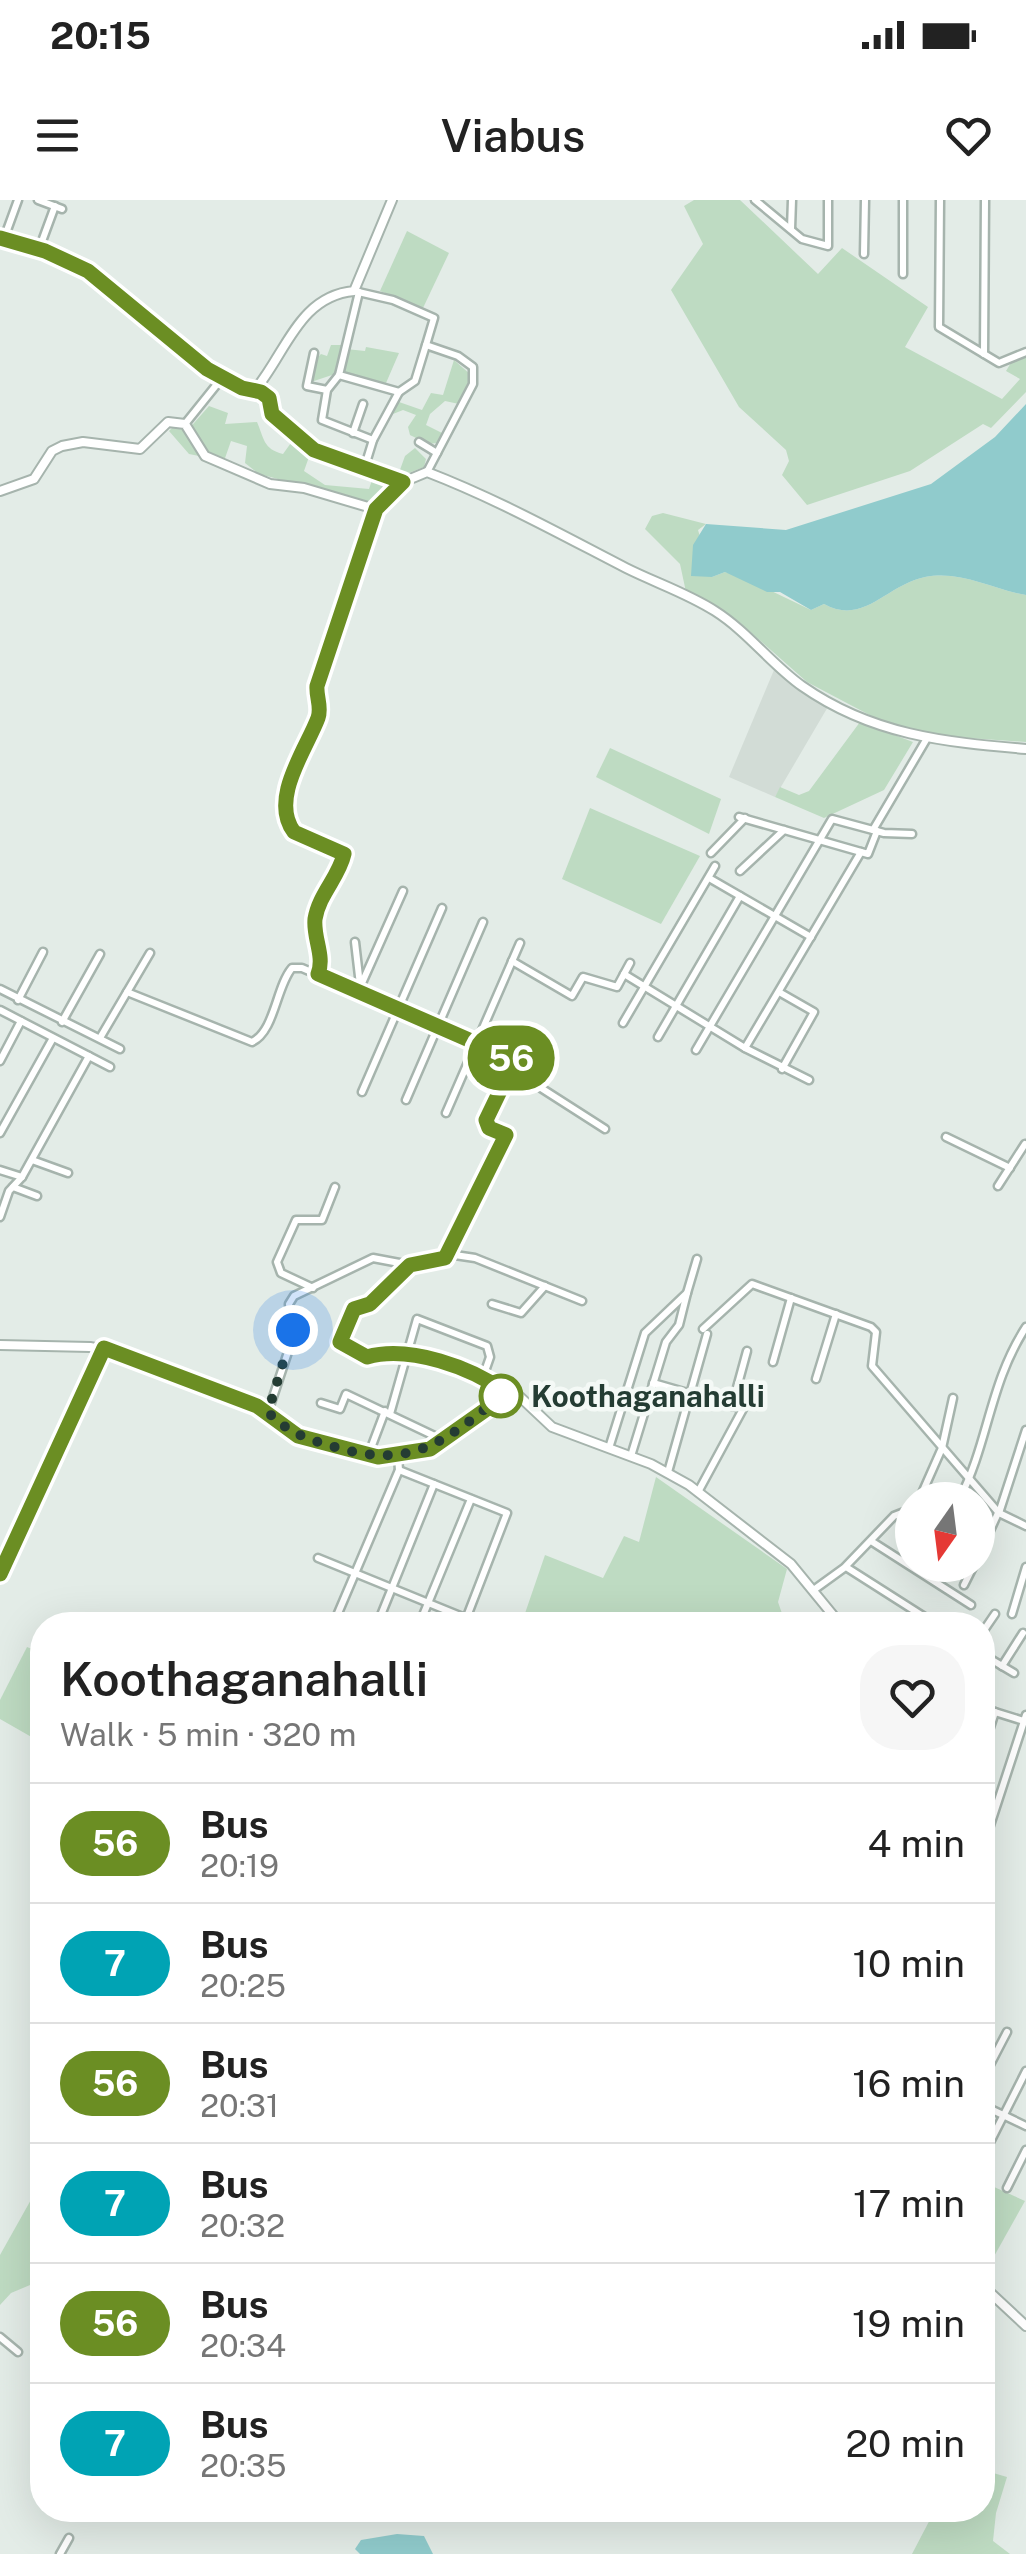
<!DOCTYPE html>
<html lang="en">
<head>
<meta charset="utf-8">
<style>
  :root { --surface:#fff; --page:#f6f6f6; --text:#222; --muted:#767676; --line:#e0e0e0 }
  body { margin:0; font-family:"Public Sans",sans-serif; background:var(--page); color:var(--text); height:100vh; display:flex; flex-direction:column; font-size:38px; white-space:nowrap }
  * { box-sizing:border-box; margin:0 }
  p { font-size:32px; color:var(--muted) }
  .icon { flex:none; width:55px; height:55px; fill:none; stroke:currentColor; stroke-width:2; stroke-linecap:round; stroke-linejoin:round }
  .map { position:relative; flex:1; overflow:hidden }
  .side { position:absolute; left:30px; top:1412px; width:965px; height:910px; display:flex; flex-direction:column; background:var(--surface); border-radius:40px; box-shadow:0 10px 40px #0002 }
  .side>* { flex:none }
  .badge { padding:0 20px; border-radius:32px; font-size:35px; line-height:65px }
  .needle { width:65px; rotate:194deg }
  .buttons { position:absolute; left:895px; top:1282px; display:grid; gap:20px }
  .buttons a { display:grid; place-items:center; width:100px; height:100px; border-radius:50%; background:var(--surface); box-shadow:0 10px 40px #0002; font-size:50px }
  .you { position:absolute; width:50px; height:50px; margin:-25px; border:8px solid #fff; border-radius:50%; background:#1a73e8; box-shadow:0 0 0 15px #1a73e833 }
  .map>.badge { position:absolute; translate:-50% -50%; box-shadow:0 0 0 5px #fff }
  .round { display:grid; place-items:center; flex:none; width:105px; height:105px; border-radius:40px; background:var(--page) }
  .overview { display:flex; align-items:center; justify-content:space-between; height:170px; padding:0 30px }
  h1 { font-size:48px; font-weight:600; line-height:75px }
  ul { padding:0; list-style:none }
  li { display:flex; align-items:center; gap:30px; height:120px; padding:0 30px; border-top:2px solid var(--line) }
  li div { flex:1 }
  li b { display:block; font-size:38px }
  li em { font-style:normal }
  li .badge { min-width:110px; font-weight:700; text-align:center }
  .status { display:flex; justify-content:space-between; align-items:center; height:70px; padding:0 50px; background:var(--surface); direction:ltr }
  .status svg { height:28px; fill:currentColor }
  header { display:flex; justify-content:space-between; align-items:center; height:130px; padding:0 30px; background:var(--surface); font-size:45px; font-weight:600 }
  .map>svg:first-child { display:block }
  .built { fill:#d2dcd6 }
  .green { fill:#bedbc2 }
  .water { fill:#90cbcc }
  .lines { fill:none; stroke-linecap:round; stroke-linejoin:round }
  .minor-casing { stroke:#a6b4ad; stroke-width:11 }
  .tertiary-casing { stroke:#a6b4ad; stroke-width:12 }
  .minor { stroke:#fff; stroke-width:6 }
  .tertiary { stroke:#fff; stroke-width:8 }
  .line-casing { stroke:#fff; stroke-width:22 }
  .line { stroke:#6b8e23; stroke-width:15 }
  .walk { stroke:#243c33; stroke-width:10; stroke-dasharray:0 18 }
  .stop-dot { fill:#fff; stroke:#6b8e23; stroke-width:5 }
  .labels { text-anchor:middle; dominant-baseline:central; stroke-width:9; stroke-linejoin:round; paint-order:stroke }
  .stop-label { font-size:30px; font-weight:bold; fill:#243c33; stroke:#f4f9f6; text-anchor:start }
</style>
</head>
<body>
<div class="status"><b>20:15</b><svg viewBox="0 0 49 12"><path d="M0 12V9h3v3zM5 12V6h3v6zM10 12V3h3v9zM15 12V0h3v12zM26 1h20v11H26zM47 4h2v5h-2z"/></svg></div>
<header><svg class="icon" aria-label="menu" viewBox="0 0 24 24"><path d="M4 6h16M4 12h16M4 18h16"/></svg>Viabus<svg class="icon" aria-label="heart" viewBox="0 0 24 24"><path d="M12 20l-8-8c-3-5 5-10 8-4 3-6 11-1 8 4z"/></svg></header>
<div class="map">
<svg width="1026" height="2354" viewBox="0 0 1026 2354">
  <rect width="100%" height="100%" fill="#e3ece7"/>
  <polygon class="built" points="774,470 829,505 775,597 729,577"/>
  <g class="green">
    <polygon points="694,0 740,0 818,74 842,48 928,107 905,147 1002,199 1020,179 1006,171 1012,161 1026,156 1026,192 991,228 983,224 910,271 807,305 782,275 789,261 786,250 739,207 671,90 703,44 684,6"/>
    <polygon points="407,31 449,53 423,108 380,91"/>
    <polygon points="331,145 343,145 338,173 311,182 314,161 321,154 327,156"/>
    <polygon points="366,147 399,153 386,183 344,174 346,149 365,151"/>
    <polygon points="454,160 471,175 459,204 445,201 430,214 426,225 442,233 437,243 428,244 410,235 408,227 416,215 403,210 393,214 399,202 422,210 431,193 443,195"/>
    <path d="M209,206l19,7 -3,11 32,-2c7,16 6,27 26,32l10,-14 17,14 -6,17 21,14 44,4 6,-18 22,7 8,-22 10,-8 11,11 -2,8 -18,7 -33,30 -114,-30 -14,-11 2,-17 -16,-5 -7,20 -35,-7 -20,-23 4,-4 14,4z"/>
    <path d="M663,313l43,11 -8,6 14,47 13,-5 17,5 69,33 13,-6c40,22 62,-19 101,-27 36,-7 66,12 101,18v147l-99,-7 -48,-15 -72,-38 -70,-62 -51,-28 -6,-28 -35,-35 7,-13z"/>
    <polygon points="860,522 913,542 884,590 824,618 775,597 780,587 799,595 809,591"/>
    <polygon points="610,548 721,599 709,634 596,577"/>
    <polygon points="590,608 700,656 661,724 562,679"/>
    <polygon points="656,1277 787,1369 778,1402 786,1425 521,1425 545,1355 603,1378 624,1336 639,1342"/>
    <polygon points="27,1447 42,1453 42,1543 0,1519 0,1500"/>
    <path d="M42,1701v121h-2c-3,-38 -22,-88 2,-121z"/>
    <polygon points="983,1982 1025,2001 983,2076"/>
    <polygon points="42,1988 42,2080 11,2093 0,2105 0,2055 37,1989"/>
    <polygon points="983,2270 1007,2277 996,2313 993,2341 1010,2354 912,2354 935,2310 982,2310"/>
  </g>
  <g class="water">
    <path d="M1026,204v191c-35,-6 -65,-25 -101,-18 -39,8 -61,49 -101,27l-13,6 -31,-18h-13l-42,-20 -13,5 -21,-1 2,-31 13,-21 80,6 145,-46 64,-47z"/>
    <polygon points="397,2334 424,2336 433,2354 360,2354 355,2349 361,2340"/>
  </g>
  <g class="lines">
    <defs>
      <g id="minor">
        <polyline points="38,0 62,9"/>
        <polyline points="755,0 802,39 828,46 828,0"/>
        <polyline points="940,0 939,127 999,163 1026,152"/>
        <polyline points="791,29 792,0"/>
        <polyline points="6,33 18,0"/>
        <polyline points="41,44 55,6"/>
        <polyline points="864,54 865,0"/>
        <polyline points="903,74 903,0"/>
        <polyline points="354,91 393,100 434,118 426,145 458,156 473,167 473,184 427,272"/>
        <polyline points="359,92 339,175 399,192 373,240 365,266"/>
        <polyline points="314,153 307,186 327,190"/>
        <polyline points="984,154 985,0"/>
        <polyline points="339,175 327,190 322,220 373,240"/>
        <polyline points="399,192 415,181 426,145"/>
        <polyline points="185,224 222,178"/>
        <polyline points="353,233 363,204"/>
        <polyline points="419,242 437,253"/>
        <polyline points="739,617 868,654 877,631"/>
        <polyline points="873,630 926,540"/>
        <polyline points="711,653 745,618"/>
        <polyline points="740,671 784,630"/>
        <polyline points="709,678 811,737"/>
        <polyline points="355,742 360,785"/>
        <polyline points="512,761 572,796 583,777 617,787 630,763"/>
        <path d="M318,774c6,-19 -6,-36 -3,-55 4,-25 25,-42 29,-65l-49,-22c-25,-30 13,-86 23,-114 4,-11 -2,-21 -1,-32l58,-177"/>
        <polyline points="624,774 745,848 809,880"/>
        <polyline points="0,789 120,849"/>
        <path d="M127,792l125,50c23,-11 24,-55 40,-74h10l237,102 2,18 64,41"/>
        <polyline points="358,792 403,691"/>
        <polyline points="779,792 814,812 782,869"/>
        <polyline points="18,800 43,752"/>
        <polyline points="0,810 110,867"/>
        <polyline points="62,822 100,754"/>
        <polyline points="623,823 715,666"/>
        <polyline points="658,837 740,696"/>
        <polyline points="100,838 150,753"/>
        <polyline points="745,848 861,652"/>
        <polyline points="696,850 832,619 884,633 912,634"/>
        <polyline points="0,861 21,821"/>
        <polyline points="362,892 442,708"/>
        <polyline points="406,900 483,722"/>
        <polyline points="446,913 520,743"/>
        <polyline points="0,933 53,838"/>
        <polyline points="946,937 1010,968"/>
        <polyline points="32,960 68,973"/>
        <polyline points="0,970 22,977"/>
        <polyline points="998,986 1025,944"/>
        <polyline points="13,987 37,996"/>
        <polyline points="0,1017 9,991 22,977 89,856"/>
        <polyline points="448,1054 475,1058 582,1101"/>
        <path d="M410,1065l-40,39 -17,5 -12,36 26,12c43,-12 105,10 141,37"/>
        <polyline points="313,1088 281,1073 277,1062 296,1020 322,1020 335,987"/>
        <polyline points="492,1104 521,1113 545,1086"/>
        <polyline points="703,1129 752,1084 871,1127 876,1132 872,1166 999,1313 1026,1326"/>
        <polyline points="773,1162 791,1098"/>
        <polyline points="816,1179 836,1114"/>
        <polyline points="653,1183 743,1209 698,1292"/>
        <polyline points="321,1203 340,1209 346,1194 443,1240"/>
        <polyline points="732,1206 747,1151"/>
        <polyline points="268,1212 291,1143 289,1104 294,1096 373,1058 410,1065 445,1058 507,935 489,927 487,920 515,860"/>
        <polyline points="390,1214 417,1119 487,1146 490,1157 483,1177"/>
        <polyline points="609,1248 645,1133 687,1093 697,1059"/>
        <polyline points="368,1256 385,1211"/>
        <polyline points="631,1256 666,1142 679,1125 687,1093"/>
        <polyline points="399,1270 507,1313 466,1419"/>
        <polyline points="668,1272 707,1134"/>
        <polyline points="919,1300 942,1248 953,1198"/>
        <path d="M959,1300c30,-58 30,-116 67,-173"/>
        <polyline points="999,1313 1026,1230"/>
        <polyline points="871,1341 971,1405"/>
        <polyline points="978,1357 998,1313"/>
        <polyline points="318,1358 480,1424"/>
        <polyline points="846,1367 937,1425"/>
        <polyline points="0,1374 104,1150"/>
        <polyline points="964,1385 974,1365"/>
        <polyline points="815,1389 844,1368 894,1316 912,1309"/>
        <polyline points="1012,1414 1026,1367"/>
        <polyline points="333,1425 399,1270 398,1257"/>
        <polyline points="377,1425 434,1284"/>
        <polyline points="419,1425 471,1299"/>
        <polyline points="982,1433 995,1414"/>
        <polyline points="982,1454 1014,1473"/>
        <polyline points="1002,1466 1023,1433"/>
        <polyline points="982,1508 1024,1521"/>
        <polyline points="982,1552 995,1512"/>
        <polyline points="982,1650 1026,1515"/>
        <polyline points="982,1880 1007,1832"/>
        <polyline points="982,1905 1026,1926"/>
        <polyline points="982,1958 1026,1871"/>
        <polyline points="1007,1988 1026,1950"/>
        <polyline points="0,2137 18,2152"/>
        <polyline points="60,2354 69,2338"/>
      </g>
      <g id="tertiary">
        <polyline points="0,38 45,51 88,71 207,169 241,188 261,192 269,198 272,214 315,249 403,282"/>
        <path d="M255,190c31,-37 44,-94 99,-99l38,-91"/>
        <path d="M0,291l34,-12 18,-28 10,-5 21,-4 57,7 28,-27 17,2 20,32 65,28 34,4 71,21 28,-27 24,-10c70,27 133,62 199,96 30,15 61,25 89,43 33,21 56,53 87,75 70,49 142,56 224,63"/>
        <polyline points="0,1145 90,1147 116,1152 257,1206 298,1236 379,1257 430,1249 501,1196 518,1195 552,1227 651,1264 689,1285 791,1364 841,1425"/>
        <polyline points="982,2085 1026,2126"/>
      </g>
    </defs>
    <use href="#minor" class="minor-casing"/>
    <use href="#tertiary" class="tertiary-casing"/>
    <use href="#minor" class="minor"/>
    <use href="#tertiary" class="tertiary"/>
  </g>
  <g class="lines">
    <defs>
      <path id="line" d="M0,38l45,13 43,20 119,98 35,19 19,4 8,6 3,16 42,36 89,32 -27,27 -59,177c-1,11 5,21 1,32 -11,30 -49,81 -24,114l50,22c-5,23 -25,40 -29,65 -2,19 10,37 3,55l197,86 -29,60 3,8 17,7 -61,123 -35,7 -40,39 -16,5 -14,33 27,15c42,-12 105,10 141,37l-78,55 -52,8 -80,-21 -41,-30 -153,-58 -104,226"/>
    </defs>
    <use href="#line" class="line-casing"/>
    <use href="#line" class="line"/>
    <path class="walk" d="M293,1130l-25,82c20,21 39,27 67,35 76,23 110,-5 166,-51"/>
  </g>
  <circle class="stop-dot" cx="501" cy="1196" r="20"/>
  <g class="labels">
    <g class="stop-label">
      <text x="531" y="1196">Koothaganahalli</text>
    </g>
  </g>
</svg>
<div class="buttons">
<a><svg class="needle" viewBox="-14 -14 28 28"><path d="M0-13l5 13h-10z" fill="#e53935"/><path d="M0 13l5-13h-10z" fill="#767676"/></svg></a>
</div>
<div class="you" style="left:293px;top:1130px"></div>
<b class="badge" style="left:511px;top:858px;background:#6b8e23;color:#fff">56</b>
<section class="side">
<div class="overview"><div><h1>Koothaganahalli</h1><p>Walk · 5 min · 320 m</p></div><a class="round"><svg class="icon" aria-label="heart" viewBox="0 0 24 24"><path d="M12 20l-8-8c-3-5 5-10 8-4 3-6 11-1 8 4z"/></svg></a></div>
<ul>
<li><span class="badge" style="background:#6b8e23;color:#fff">56</span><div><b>Bus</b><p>20:19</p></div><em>4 min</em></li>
<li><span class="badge" style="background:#00a3b4;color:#fff">7</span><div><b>Bus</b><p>20:25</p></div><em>10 min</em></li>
<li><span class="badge" style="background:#6b8e23;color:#fff">56</span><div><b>Bus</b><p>20:31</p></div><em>16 min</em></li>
<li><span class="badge" style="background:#00a3b4;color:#fff">7</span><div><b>Bus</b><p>20:32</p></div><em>17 min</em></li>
<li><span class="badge" style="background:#6b8e23;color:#fff">56</span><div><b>Bus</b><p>20:34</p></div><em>19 min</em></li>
<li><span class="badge" style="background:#00a3b4;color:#fff">7</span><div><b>Bus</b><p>20:35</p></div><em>20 min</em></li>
</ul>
</section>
</div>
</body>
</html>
